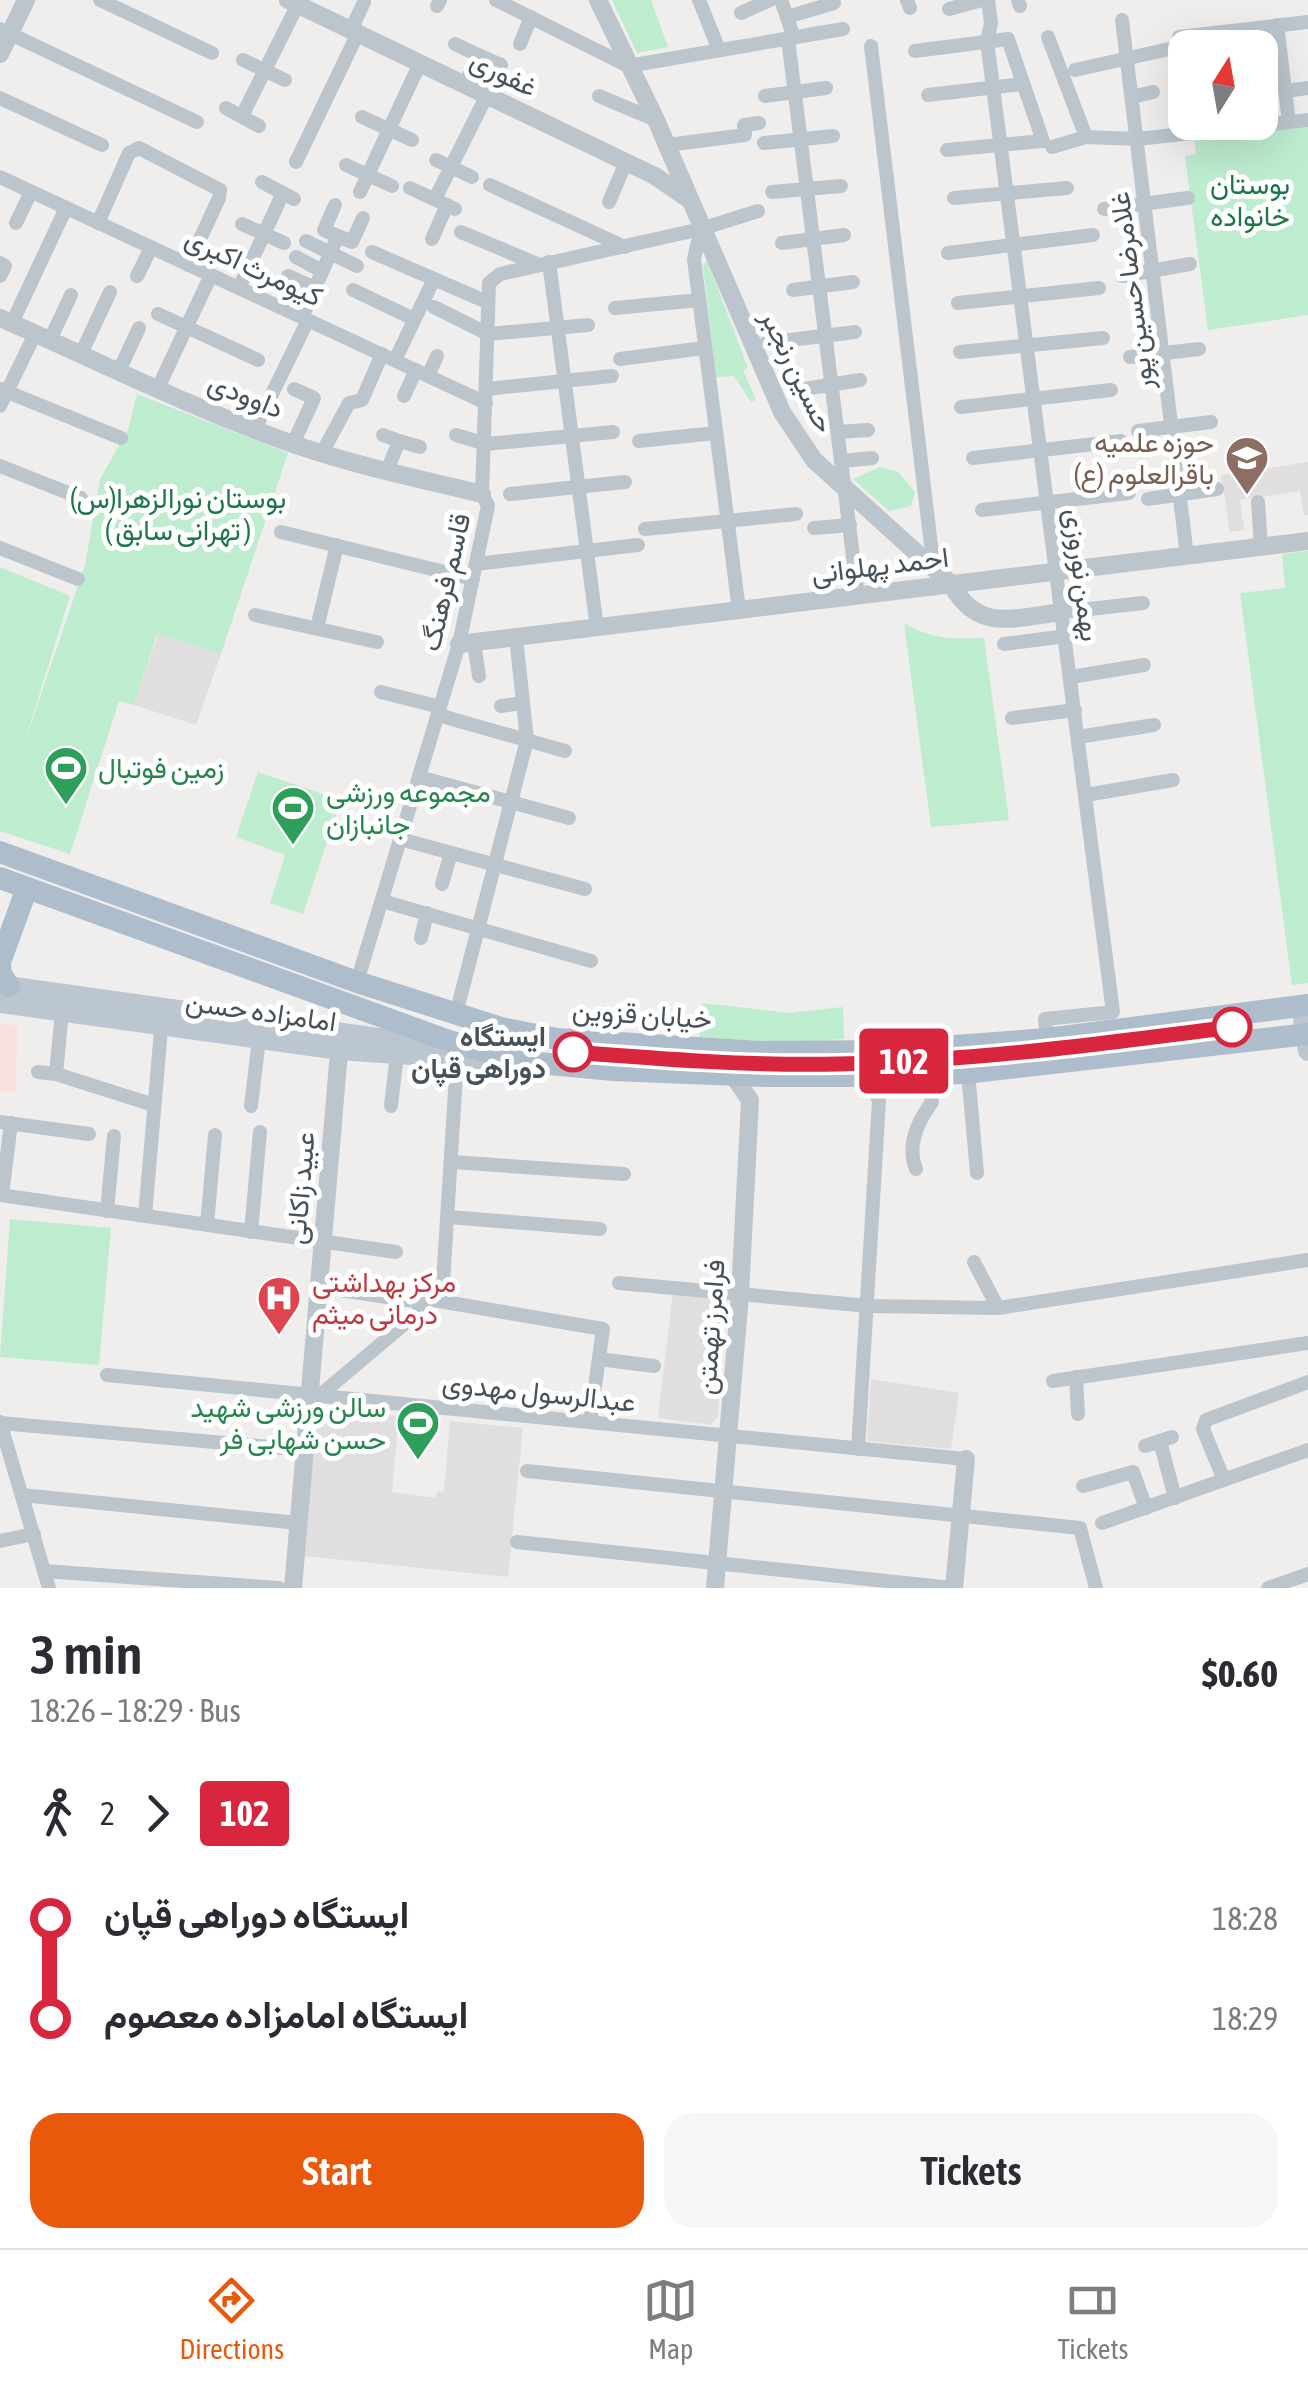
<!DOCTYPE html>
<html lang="en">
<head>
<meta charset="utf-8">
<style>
  :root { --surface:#fff; --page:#f7f7f7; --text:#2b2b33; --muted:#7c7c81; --line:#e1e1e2; --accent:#ea580c }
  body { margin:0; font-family:"Asap Condensed",Vazirmatn,sans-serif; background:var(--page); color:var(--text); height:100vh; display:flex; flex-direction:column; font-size:38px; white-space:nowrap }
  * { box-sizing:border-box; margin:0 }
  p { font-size:32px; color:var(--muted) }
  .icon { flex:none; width:55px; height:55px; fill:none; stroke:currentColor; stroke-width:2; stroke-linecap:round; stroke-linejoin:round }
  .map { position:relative; height:1588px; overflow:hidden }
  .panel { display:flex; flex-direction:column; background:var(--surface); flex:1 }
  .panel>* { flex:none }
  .badge { padding:0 20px; border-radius:8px; font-size:35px; line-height:65px }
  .needle { width:65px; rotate:11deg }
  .fabs { position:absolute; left:1168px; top:30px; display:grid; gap:20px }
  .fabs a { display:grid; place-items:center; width:110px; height:110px; border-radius:20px; background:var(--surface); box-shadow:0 10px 40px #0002; font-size:50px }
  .map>.badge { position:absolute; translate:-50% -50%; box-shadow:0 0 0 5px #fff }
  .legs { display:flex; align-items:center; gap:15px; height:110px; padding:0 30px; font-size:32px }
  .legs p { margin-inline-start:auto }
  .head { display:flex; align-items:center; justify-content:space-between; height:170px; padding:0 30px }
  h1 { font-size:55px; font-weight:600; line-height:75px }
  .primary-button { display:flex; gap:20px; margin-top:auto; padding:20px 30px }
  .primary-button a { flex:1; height:115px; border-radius:30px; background:var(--accent); color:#fff; font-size:40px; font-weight:600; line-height:115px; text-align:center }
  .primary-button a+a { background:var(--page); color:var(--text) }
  ul { padding:0 30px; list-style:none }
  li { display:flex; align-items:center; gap:35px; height:100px; font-size:38px }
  li i { display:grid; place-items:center; width:15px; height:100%; margin:0 12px; background:currentColor }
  li i::after { content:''; width:25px; height:25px; margin:-12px; border:8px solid; border-radius:50%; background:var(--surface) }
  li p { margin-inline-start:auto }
  li:first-child i { background:linear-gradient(#0000 50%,currentColor 0) }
  li:last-child i { background:linear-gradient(currentColor 50%,#0000 0) }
  .dock { display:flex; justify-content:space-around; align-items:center; height:140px; border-top:2px solid var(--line); background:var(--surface); font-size:28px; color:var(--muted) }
  .dock a { display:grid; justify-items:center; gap:5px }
  .dock .selected { color:var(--accent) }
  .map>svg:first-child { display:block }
  .education { fill:#e1dedf }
  .medical { fill:#f9e0de }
  .green { fill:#bdeccf }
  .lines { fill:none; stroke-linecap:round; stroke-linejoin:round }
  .minor { stroke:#bcc5cc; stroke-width:14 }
  .tertiary { stroke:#bcc5cc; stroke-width:18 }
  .secondary { stroke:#bcc6d1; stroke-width:20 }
  .primary { stroke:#aebdcb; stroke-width:22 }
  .line-1-casing { stroke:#fff; stroke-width:22 }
  .line-1 { stroke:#d7263d; stroke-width:15 }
  .stop-1-dot { fill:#fff; stroke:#d7263d; stroke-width:5 }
  .labels { text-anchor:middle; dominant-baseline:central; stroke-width:10; stroke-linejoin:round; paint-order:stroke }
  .street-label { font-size:28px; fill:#47515a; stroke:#fff }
  .park-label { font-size:28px; fill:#1b7748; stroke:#fff }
  .education-label { font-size:28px; fill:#785e54; stroke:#fff; text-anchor:end }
  .leisure-label { font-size:28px; fill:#27864d; stroke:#fff; text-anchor:start }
  .stop-label { font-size:28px; font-weight:bold; fill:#47515a; stroke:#fff; text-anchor:end }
  .health-label { font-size:28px; fill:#be3a42; stroke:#fff; text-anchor:start }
</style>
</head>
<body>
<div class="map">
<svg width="1308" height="1588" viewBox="0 0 1308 1588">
  <rect width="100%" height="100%" fill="#f0eded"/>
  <g class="education">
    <polygon points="1308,462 1308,515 1304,516 1300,491 1240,500 1244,530 1230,532 1221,475"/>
    <polygon points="158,634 221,654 196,725 134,705"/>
    <polygon points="673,1291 728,1298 718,1416 711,1425 658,1418"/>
    <polygon points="871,1379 959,1393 951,1449 867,1441"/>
    <polygon points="324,1408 399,1416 392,1492 436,1498 437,1491 444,1492 450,1421 523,1428 508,1577 304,1556 317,1414"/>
  </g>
  <polygon class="medical" points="0,1024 17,1025 16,1092 0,1091"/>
  <g class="green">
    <polygon points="612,0 651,0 668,47 637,53"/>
    <polygon points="1308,127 1308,315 1208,330 1185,156 1196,154 1194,137"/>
    <polygon points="707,260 748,368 743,370 756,400 751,402 734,376 716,377 703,266"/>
    <polygon points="137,394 288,453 221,654 157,634 134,705 119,701 70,854 0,831 0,567 70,596 22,750 85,565 100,479 128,430"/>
    <polygon points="880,467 898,472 915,492 911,506 889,511 853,479"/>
    <polygon points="1308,551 1308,983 1292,985 1240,593 1285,588 1282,554"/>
    <path d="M904,623c30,17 47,16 80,15l25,182 -78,7z"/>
    <polygon points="258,772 341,800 303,914 270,903 285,855 236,837"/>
    <polygon points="702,1003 790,1013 843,1007 844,1039 791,1043 699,1037"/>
    <polygon points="10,1219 111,1228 99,1365 0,1357"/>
  </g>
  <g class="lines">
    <g class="minor">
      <polyline points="100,0 212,53"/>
      <polyline points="496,0 628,66 843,29"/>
      <polyline points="699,0 719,50"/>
      <polyline points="781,0 794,38"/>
      <polyline points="907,0 910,8"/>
      <polyline points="988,0 991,23 987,41 1113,1012 1045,1019 1047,1039"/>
      <polyline points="1018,0 1020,6"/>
      <polyline points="437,6 440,0"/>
      <polyline points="949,9 982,0"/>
      <polyline points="741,13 770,0"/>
      <polyline points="787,17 834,3"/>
      <polyline points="1122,20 1187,556"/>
      <polyline points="1277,25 1289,122"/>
      <polyline points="0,29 197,122"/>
      <polyline points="351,30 364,2"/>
      <polyline points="1048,37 1086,137"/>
      <polyline points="788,39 858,596"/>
      <polyline points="455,44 478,55 465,84"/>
      <polyline points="520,44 531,17"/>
      <polyline points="871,46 931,545 938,572"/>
      <polyline points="915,51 1008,39 1043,141 947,150"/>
      <polyline points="478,55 501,65"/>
      <polyline points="243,60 285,80"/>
      <polyline points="1075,70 1178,47 1179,37 1308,22"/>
      <polyline points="1260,83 1283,81"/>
      <polyline points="1285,91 1308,88"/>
      <polyline points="928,95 1022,84"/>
      <polyline points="599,96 656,120"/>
      <polyline points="765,96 826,88"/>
      <polyline points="1132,97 1153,92"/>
      <polyline points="0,98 102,145"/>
      <polyline points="226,108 259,126"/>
      <polyline points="242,116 298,4"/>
      <polyline points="362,117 412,140"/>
      <polyline points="764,143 833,136"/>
      <polyline points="667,145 745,135 744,125 759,123"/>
      <polyline points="1052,147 1086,137 1138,139 1308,120"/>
      <polyline points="436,160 472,177"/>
      <polyline points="296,162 358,33"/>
      <polyline points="346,165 392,186"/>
      <polyline points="0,177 486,403"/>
      <polyline points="262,182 294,199"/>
      <polyline points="490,185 625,247"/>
      <polyline points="410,188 455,209"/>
      <polyline points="360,192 420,63"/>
      <polyline points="772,192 841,186"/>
      <polyline points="954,198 1067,188"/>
      <polyline points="435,199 487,95"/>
      <polyline points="609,202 626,162"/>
      <polyline points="335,205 324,230 352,242 363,218"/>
      <polyline points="1104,209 1188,198"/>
      <polyline points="16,223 31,192"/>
      <polyline points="98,223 129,153 139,148 220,190 219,198 188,265"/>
      <polyline points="242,224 284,243"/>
      <polyline points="701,229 694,259 739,610"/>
      <polyline points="461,232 537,264"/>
      <polyline points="432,239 447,205"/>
      <polyline points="306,241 357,266"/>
      <polyline points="782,243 844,235"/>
      <polyline points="372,252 487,302"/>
      <polyline points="948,253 1093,235"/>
      <polyline points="296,257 322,271"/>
      <polyline points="549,262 597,628"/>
      <polyline points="0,263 5,266 0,276"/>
      <polyline points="137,276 151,248"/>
      <polyline points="288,276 315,288"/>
      <polyline points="1122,276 1190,264"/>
      <polyline points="239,288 283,193"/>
      <polyline points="353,290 414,319"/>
      <polyline points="793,290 853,282"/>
      <polyline points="958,303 1099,288"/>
      <polyline points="434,307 488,334 588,325"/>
      <polyline points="615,308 699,300"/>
      <polyline points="158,314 258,360"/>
      <polyline points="302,317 338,236"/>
      <polyline points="12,323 66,208"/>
      <polyline points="50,340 71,295"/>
      <polyline points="766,343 855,332"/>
      <polyline points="960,352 1103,338"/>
      <polyline points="81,354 110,292"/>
      <polyline points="1130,357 1199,349"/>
      <polyline points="620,359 704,348"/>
      <polyline points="395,360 434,279"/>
      <polyline points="119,371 139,328"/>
      <polyline points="428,376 437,356"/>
      <polyline points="158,388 211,275"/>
      <polyline points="0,389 121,438"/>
      <polyline points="486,389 612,376"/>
      <polyline points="798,390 860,380"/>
      <polyline points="404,396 416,370"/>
      <polyline points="0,406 35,334"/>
      <polyline points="961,407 1111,390"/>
      <polyline points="255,429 308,320"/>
      <polyline points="1138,431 1211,422"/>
      <polyline points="838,432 868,430"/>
      <polyline points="383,435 399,441 387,471"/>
      <polyline points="456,435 486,444 613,432"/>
      <polyline points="399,441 420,447"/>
      <polyline points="639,441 716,433"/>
      <polyline points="293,444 314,398 294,389"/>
      <polyline points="322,453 349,403 362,400 382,354"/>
      <polyline points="973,458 1121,441"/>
      <polyline points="842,461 872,458"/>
      <polyline points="0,466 81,498"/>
      <polyline points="510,494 625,482"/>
      <polyline points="1148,499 1217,489"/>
      <polyline points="1258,502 1261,547"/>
      <polyline points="982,510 1129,493"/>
      <polyline points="814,528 850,525"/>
      <polyline points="645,529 796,514"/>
      <polyline points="281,532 473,579"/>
      <polyline points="0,548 78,579"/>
      <polyline points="476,564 638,545"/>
      <polyline points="1063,612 1143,603"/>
      <polyline points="255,615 377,642"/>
      <polyline points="317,628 337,545"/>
      <polyline points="474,643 479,676"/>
      <polyline points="1004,644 1066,636"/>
      <polyline points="1071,677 1144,665"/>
      <polyline points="381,692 440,707"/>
      <polyline points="501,706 523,703"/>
      <polyline points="438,715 565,751"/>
      <polyline points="1012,718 1075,710"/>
      <polyline points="1078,737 1154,725"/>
      <polyline points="419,777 569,818"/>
      <polyline points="1086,795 1173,780"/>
      <polyline points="400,839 585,889"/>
      <polyline points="442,884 451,853"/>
      <polyline points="382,901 591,961"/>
      <polyline points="421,938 427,913"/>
      <polyline points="357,982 459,644 488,506 482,494 489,283 500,274 701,229 758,211"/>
      <polyline points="456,1014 527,740 516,637"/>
      <polyline points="38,1072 56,1074 154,1105"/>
      <polyline points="968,1073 977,1173"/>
      <polyline points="56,1074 62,1011"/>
      <polyline points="251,1106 259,1039"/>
      <polyline points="391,1106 397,1054"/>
      <polyline points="0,1122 89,1134"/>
      <polyline points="452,1162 624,1174"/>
      <path d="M916,1169c-10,-24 2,-48 16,-67l-4,-28"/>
      <polyline points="0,1195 396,1252"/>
      <polyline points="2,1195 11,1123"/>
      <polyline points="107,1211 114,1136"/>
      <polyline points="145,1216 162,1018"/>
      <polyline points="448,1217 600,1229"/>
      <polyline points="207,1225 215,1135"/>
      <polyline points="251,1232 260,1132"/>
      <polyline points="974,1262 998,1308"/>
      <polyline points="619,1283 869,1306 998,1308 1308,1260"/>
      <polyline points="319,1287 414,1301 433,1300 603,1329 590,1422"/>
      <polyline points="599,1359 654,1366"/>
      <polyline points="107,1375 966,1459"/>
      <polyline points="1076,1377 1078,1414"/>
      <polyline points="1053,1381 1308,1343"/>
      <polyline points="319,1396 433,1300 443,1282 457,1060"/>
      <polyline points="0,1422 49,1588"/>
      <polyline points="0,1423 305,1450"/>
      <polyline points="1160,1441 1175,1498"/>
      <polyline points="1145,1446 1172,1437"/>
      <polyline points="858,1449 879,1101 868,1076"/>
      <polyline points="527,1471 1080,1528 1096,1588"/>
      <polyline points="1224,1480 1203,1429 1206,1420 1308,1382"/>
      <polyline points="1083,1486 1133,1472 1146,1508"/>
      <polyline points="22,1495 298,1523"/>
      <polyline points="1102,1523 1308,1450"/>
      <polyline points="0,1541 34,1534"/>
      <polyline points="517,1542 952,1588"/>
      <polyline points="44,1571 279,1588"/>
      <polyline points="1268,1588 1308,1574"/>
    </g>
    <g class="tertiary">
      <polyline points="288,0 655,176 687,198"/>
      <path d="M598,0l58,120 126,292 32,48 137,124c28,50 63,33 112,28"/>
      <polyline points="0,54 26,0"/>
      <path d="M0,318c98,43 195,92 296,127 61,21 124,34 186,49"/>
      <polyline points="459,644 1308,541"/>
      <polyline points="293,1588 340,1041"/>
      <polyline points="715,1588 740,1295 750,1100 732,1074"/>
      <polyline points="954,1588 966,1459"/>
    </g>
    <g class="secondary">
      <polyline points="0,985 400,1041 447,1041"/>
      <polyline points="0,1003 339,1050 499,1061"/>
      <polyline points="1301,1005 1308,1051"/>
    </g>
    <g class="primary">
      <polyline points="0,852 357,982 501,1028 557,1039 760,1052 887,1051 1047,1039 1308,1005"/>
      <polyline points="0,878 449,1041 517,1061 614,1070 764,1076 868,1076 965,1073 1308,1034"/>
      <polyline points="0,962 27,888"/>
      <polyline points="0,966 1,974 9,986"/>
    </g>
  </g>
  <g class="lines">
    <defs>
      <path id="line-1" d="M573,1052c88,7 177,14 266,12 132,-3 263,-20 393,-37"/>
    </defs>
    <use href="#line-1" class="line-1-casing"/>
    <use href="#line-1" class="line-1"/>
  </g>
  <defs>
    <symbol id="university-pin" viewBox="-11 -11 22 30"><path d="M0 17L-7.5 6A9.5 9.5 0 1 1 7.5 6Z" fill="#8d6e63" stroke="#fff"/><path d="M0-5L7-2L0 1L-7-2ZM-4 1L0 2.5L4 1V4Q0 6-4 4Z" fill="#fff"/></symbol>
    <symbol id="stadium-pin" viewBox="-11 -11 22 30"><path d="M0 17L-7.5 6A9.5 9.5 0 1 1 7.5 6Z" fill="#2e9e5b" stroke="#fff"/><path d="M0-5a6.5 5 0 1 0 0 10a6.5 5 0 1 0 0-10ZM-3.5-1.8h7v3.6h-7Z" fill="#fff"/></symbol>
    <symbol id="hospital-pin" viewBox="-11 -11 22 30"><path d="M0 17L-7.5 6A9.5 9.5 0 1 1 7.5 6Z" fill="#e0444e" stroke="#fff"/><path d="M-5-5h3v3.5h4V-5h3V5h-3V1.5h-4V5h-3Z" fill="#fff"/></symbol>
  </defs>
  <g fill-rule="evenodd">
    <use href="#university-pin" x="1222" y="433" width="50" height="68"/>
    <use href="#stadium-pin" x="41" y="743" width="50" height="68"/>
    <use href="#stadium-pin" x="268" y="783" width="50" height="68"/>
    <use href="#hospital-pin" x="254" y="1273" width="50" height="68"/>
    <use href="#stadium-pin" x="393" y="1398" width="50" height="68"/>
  </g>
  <g class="stop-1-dot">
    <circle cx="1232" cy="1027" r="18"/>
    <circle cx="573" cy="1052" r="18"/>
  </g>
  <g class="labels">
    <g class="street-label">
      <text transform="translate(504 73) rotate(26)">غفوری</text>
      <text transform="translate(254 267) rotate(25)">کیومرث اکبری</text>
      <text transform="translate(1131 291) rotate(-97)">غلامرضا حسین پور</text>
      <text transform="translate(798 371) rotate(64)">حسین رنجبر</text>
      <text transform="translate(246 395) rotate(22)">داوودی</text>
      <text transform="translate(880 565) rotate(-7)">احمد پهلوانی</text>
      <text transform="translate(1083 575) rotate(83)">بهمن نوروزی</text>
      <text transform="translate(445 582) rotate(-77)">قاسم فرهنگ</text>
      <text transform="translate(261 1011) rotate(8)">امامزاده حسن</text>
      <text transform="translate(642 1014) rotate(4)">خیابان قزوین</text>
      <text transform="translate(300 1188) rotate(-85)">عبید زاکانی</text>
      <text transform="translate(710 1327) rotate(-86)">فرامرز تهمتن</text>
      <text transform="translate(539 1392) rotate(6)">عبدالرسول مهدوی</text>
    </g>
    <g class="park-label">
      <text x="1250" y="184">بوستان<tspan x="1250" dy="32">خانواده</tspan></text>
      <text x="178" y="498">بوستان نورالزهرا(س)<tspan x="178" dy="32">( تهرانی سابق )</tspan></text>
    </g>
    <g class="education-label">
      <text x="1214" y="442">حوزه علمیه<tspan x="1214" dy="32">باقرالعلوم (ع)</tspan></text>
    </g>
    <g class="leisure-label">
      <text x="98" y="768">زمین فوتبال</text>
      <text x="326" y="792">مجموعه ورزشی<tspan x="326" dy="32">جانبازان</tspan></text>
      <text x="386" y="1407" text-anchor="end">سالن ورزشی شهید<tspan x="386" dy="32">حسن شهابی فر</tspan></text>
    </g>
    <g class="stop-label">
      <text x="546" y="1036">ایستگاه<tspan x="546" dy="32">دوراهی قپان</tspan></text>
    </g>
    <g class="health-label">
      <text x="312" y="1282">مرکز بهداشتی<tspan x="312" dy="32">درمانی میثم</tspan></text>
    </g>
  </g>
</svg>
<div class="fabs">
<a><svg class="needle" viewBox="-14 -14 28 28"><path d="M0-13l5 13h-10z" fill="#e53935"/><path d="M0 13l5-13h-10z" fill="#7c7c81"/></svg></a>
</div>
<b class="badge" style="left:904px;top:1061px;background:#d7263d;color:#fff">102</b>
</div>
<section class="panel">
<div class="head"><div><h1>3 min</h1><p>18:26 – 18:29 · Bus</p></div><b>$0.60</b></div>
<div class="legs"><svg class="icon" aria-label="walk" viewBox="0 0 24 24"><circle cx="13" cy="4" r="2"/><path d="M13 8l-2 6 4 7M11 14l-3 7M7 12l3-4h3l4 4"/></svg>2<svg class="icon" aria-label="forward" viewBox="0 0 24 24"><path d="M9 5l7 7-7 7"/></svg><b class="badge" style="background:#d7263d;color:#fff">102</b></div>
<ul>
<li><i style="color:#d7263d"></i><b>ایستگاه دوراهی قپان</b><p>18:28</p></li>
<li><i style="color:#d7263d"></i><b>ایستگاه امامزاده معصوم</b><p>18:29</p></li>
</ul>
<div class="primary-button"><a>Start</a><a>Tickets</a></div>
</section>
<nav class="dock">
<a class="selected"><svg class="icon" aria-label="directions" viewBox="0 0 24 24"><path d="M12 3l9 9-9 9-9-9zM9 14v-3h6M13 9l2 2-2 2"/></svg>Directions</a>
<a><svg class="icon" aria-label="map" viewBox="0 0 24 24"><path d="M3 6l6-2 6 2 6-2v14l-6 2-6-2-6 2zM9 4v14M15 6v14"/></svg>Map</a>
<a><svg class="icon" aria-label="tickets" viewBox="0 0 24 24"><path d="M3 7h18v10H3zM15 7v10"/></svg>Tickets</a>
</nav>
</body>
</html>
